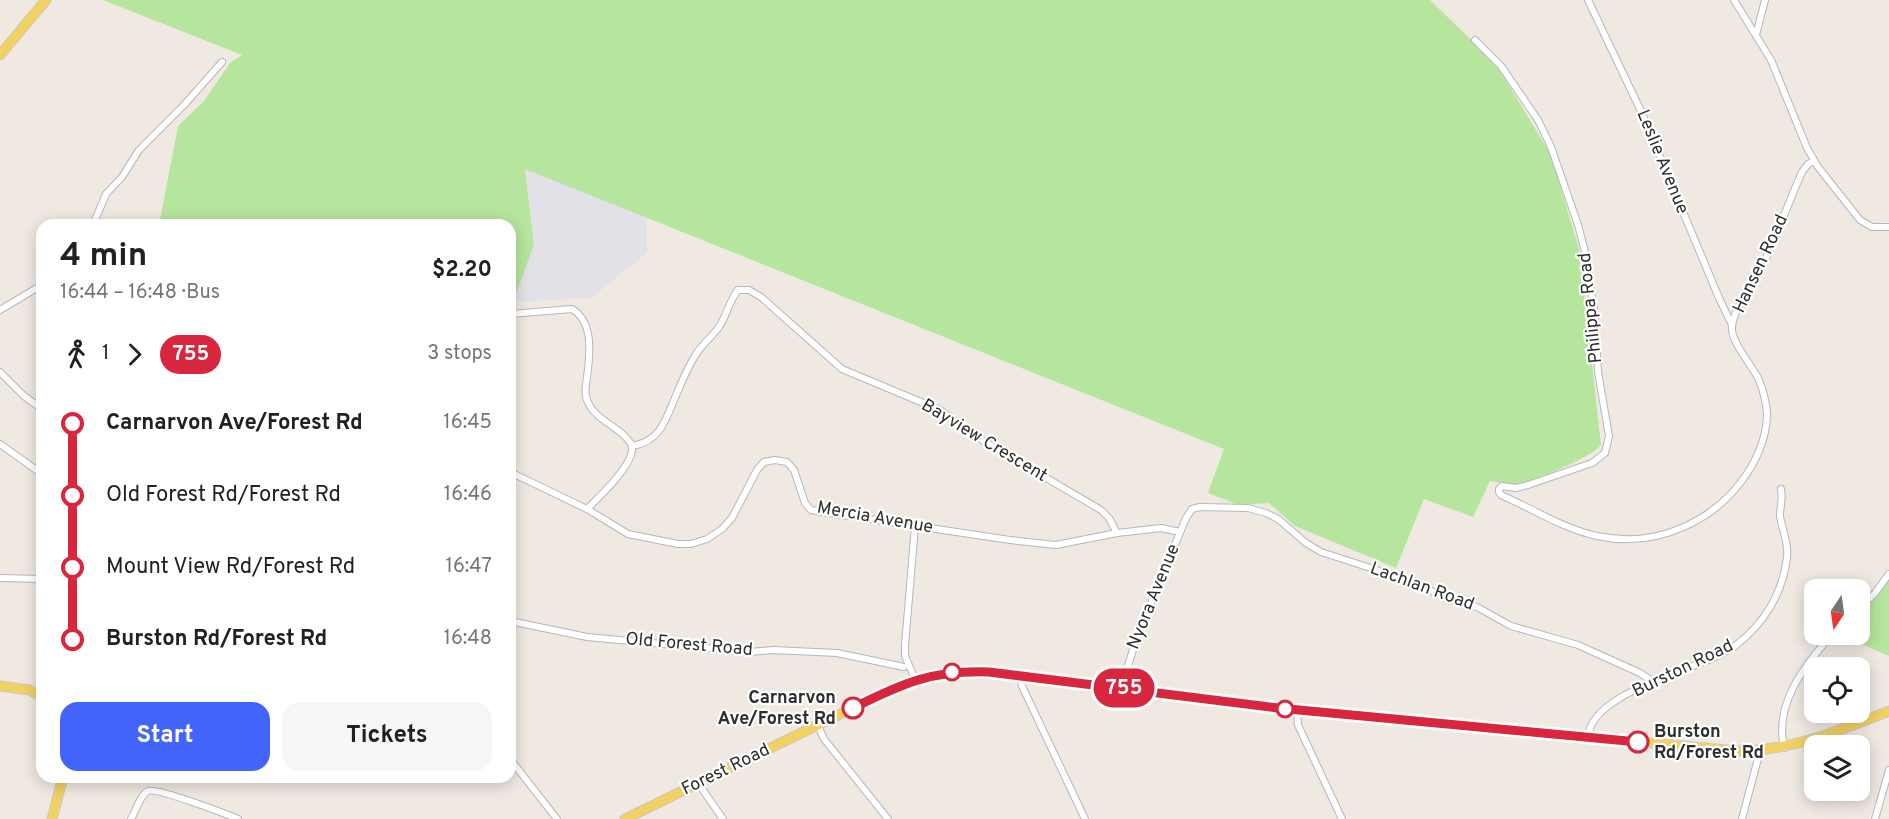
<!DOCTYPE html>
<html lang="en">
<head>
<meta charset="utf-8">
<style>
  :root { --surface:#fff; --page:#f6f6f6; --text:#202124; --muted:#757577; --accent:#4264fb }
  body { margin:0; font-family:Overpass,sans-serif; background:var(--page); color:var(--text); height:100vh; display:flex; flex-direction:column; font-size:22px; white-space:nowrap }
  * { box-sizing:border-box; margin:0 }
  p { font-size:20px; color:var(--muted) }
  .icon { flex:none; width:33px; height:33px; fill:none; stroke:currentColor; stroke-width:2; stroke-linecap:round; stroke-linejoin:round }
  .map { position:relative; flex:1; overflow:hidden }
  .sheet { position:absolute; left:36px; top:219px; width:480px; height:564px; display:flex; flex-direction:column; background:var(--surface); border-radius:18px; box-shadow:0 3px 15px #0003 }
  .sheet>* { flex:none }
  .badge { padding:0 12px; border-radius:20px; font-size:21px; line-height:39px }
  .needle { width:39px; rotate:193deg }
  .buttons { position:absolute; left:1804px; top:579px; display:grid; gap:12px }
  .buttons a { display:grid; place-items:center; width:66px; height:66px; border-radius:12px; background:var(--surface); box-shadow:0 3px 15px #0003; font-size:30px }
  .map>.badge { position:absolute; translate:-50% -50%; box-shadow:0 0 0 3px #fff }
  .legs { display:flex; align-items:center; gap:9px; height:66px; padding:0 24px; font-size:20px }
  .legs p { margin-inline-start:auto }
  .overview { display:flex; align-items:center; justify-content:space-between; height:102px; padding:0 24px }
  h1 { font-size:33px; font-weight:700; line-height:45px }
  .action { display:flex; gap:12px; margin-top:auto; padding:12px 24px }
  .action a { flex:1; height:69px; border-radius:18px; background:var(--accent); color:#fff; font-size:24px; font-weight:700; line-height:69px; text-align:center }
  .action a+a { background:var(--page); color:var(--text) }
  ul { padding:0 24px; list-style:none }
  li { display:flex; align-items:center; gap:21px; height:72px; font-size:22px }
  li i { display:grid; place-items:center; width:9px; height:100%; margin:0 8px; background:currentColor }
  li i::after { content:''; width:15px; height:15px; margin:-8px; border:4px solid; border-radius:50%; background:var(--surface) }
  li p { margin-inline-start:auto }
  li:first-child i { background:linear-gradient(#0000 50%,currentColor 0) }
  li:last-child i { background:linear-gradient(currentColor 50%,#0000 0) }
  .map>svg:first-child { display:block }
  .industrial { fill:#e3e1e8 }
  .green { fill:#b6e59e }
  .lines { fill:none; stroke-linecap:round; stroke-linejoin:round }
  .street-casing { stroke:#b4b7c1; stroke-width:8 }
  .primary-casing { stroke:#c9c9c9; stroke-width:11 }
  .street { stroke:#fff; stroke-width:6 }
  .primary { stroke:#f2d163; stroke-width:9 }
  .line-1-casing { stroke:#fff; stroke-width:14 }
  .line-1 { stroke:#d7263d; stroke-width:9 }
  .stop-1-dot { fill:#fff; stroke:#d7263d; stroke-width:3 }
  .labels { text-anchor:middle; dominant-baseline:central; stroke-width:4.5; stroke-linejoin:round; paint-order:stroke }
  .street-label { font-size:18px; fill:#2e2e2e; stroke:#fff }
  .stop-label { font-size:18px; font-weight:bold; fill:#2e2e2e; stroke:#fff; text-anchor:end }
</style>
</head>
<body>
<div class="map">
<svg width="1889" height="819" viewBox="0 0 1889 819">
  <rect width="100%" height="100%" fill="#efe9e1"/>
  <polygon class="industrial" points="525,168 647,218 647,252 591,298 513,302 534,245"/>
  <g class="green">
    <path d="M103,0h1327l66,64 55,91 28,94 22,196c-10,13 -70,37 -87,40 -7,0 -17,-3 -24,-4l-17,36 -49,-18 -28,69 -101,-42 -26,-23 -30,2 -31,-12 16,-44 -699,-280 9,76 -21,57h-3v-77h-351l19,-99 26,-25 26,-38 12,-8z"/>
    <polygon points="1889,574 1889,656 1840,635 1860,634 1860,608"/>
  </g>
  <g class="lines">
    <defs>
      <g id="street">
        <polyline points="1588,0 1640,109 1719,298 1732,325"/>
        <polyline points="1734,0 1771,60 1807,148 1818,167 1860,220 1872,227 1889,227"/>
        <polyline points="1756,35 1765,0"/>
        <path d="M1475,40l26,26 37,54 13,27 27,78 8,30 9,62 3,55 11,64 -4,17 -13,10 -64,22 -12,3 -14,-2 -3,3v3l2,3c32,14 63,34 96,41 60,13 121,-15 153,-67 10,-17 17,-35 17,-56 -1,-12 -4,-24 -9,-35 -7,-14 -28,-37 -26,-52 3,-20 20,-40 29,-57 15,-31 27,-65 41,-97l6,-8 6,-3"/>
        <polyline points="93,225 106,194 122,177 139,150 185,104 222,62"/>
        <polyline points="0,310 42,285"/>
        <path d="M510,314l62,-5c22,13 18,45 15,68 -1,7 -3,16 0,23 7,21 36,27 45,46 30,-5 34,-28 45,-53 5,-12 11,-26 18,-37 6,-11 17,-19 24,-29 8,-12 10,-26 19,-37h11l12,7 81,72 98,41 45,32 116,68 8,8 8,15"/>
        <polyline points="0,372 24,396 42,409"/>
        <polyline points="0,444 42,474"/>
        <polyline points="510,472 587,509 628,534 678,544 691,544 707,539 722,529 732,518 757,470 764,462 775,460 787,462 794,470 805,503 811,510 823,512 1010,540 1056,545 1117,533 1161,528 1180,532"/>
        <path d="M587,509c12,-12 48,-45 45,-63"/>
        <polyline points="915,526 905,645 905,656 915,679"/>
        <polyline points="0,578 42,579"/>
        <polyline points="1860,608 1875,593 1889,574"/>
        <polyline points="510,621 587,637 749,652 773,650 837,653 904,667"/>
        <polyline points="1020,675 1022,686 1085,819"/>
        <polyline points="1121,688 1137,637 1186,518 1192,509 1200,507 1248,508 1266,513 1278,519 1306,543 1321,552 1417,583 1444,598 1477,607 1511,626 1578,645 1640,673 1652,681"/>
        <polyline points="1297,710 1298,725 1342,819"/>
        <polyline points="818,726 824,739 888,819"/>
        <path d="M1588,737c4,-48 113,-66 147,-91 29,-22 48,-53 52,-89 2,-14 -5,-27 -7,-41 0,-9 3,-17 1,-27"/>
        <path d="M1784,748c-10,-45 20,-81 48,-114"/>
        <polyline points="510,759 557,819"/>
        <polyline points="698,783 723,819"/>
        <path d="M131,819c5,-8 9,-24 17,-28 8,-4 78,23 90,28"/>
        <polyline points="1742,819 1760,751"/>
        <polyline points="1875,819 1889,770"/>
      </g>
      <g id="primary">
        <polyline points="0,55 46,0"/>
        <polyline points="0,686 29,690 42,696"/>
        <polyline points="52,819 63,777"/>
        <path d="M625,819l279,-136 34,-9 22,-3h29l289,37 459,43c54,0 102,-20 152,-40"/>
      </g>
    </defs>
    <use href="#street" class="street-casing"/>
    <use href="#primary" class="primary-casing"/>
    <use href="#street" class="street"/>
    <use href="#primary" class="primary"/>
  </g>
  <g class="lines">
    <defs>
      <path id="line-1" d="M853,708c50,-25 79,-38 136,-36l289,36 360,34"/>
    </defs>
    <use href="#line-1" class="line-1-casing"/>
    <use href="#line-1" class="line-1"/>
  </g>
  <g class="stop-1-dot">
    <circle cx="952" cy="672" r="8"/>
    <circle cx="853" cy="708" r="10"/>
    <circle cx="1285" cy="709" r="8"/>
    <circle cx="1638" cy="742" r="10"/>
  </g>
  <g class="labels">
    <g class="street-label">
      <text transform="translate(1662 162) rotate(68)">Leslie Avenue</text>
      <text transform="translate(1761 264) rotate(-65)">Hansen Road</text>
      <text transform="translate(1591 308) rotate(-96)">Philippa Road</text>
      <text transform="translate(984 441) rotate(31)">Bayview Crescent</text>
      <text transform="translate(875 518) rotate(10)">Mercia Avenue</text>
      <text transform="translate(1422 587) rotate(20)">Lachlan Road</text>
      <text transform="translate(1154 597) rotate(-68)">Nyora Avenue</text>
      <text transform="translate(689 645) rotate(5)">Old Forest Road</text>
      <text transform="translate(1683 669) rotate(-26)">Burston Road</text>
      <text transform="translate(726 770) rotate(-26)">Forest Road</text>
    </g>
    <g class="stop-label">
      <text x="836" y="698">Carnarvon<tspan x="836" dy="21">Ave/Forest Rd</tspan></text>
      <text x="1654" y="732" text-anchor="start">Burston<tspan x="1654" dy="21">Rd/Forest Rd</tspan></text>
    </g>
  </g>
</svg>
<div class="buttons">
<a><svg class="needle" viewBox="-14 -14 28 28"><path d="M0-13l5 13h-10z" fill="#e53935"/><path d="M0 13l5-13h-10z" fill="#757577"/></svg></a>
<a><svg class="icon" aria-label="locate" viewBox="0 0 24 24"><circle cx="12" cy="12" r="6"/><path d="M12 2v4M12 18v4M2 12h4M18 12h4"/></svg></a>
<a><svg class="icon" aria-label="layers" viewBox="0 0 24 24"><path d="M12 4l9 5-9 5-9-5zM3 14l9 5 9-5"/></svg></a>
</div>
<b class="badge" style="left:1124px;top:688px;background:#d7263d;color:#fff">755</b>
<section class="sheet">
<div class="overview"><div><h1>4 min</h1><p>16:44 – 16:48 · Bus</p></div><b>$2.20</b></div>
<div class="legs"><svg class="icon" aria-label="walk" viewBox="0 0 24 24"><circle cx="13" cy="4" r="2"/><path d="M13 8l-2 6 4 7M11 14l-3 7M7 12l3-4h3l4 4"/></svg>1<svg class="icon" aria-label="forward" viewBox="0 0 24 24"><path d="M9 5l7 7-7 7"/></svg><b class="badge" style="background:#d7263d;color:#fff">755</b><p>3 stops</p></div>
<ul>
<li><i style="color:#d7263d"></i><b>Carnarvon Ave/Forest Rd</b><p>16:45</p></li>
<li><i style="color:#d7263d"></i><span>Old Forest Rd/Forest Rd</span><p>16:46</p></li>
<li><i style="color:#d7263d"></i><span>Mount View Rd/Forest Rd</span><p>16:47</p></li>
<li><i style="color:#d7263d"></i><b>Burston Rd/Forest Rd</b><p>16:48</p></li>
</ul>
<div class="action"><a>Start</a><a>Tickets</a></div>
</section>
</div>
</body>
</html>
